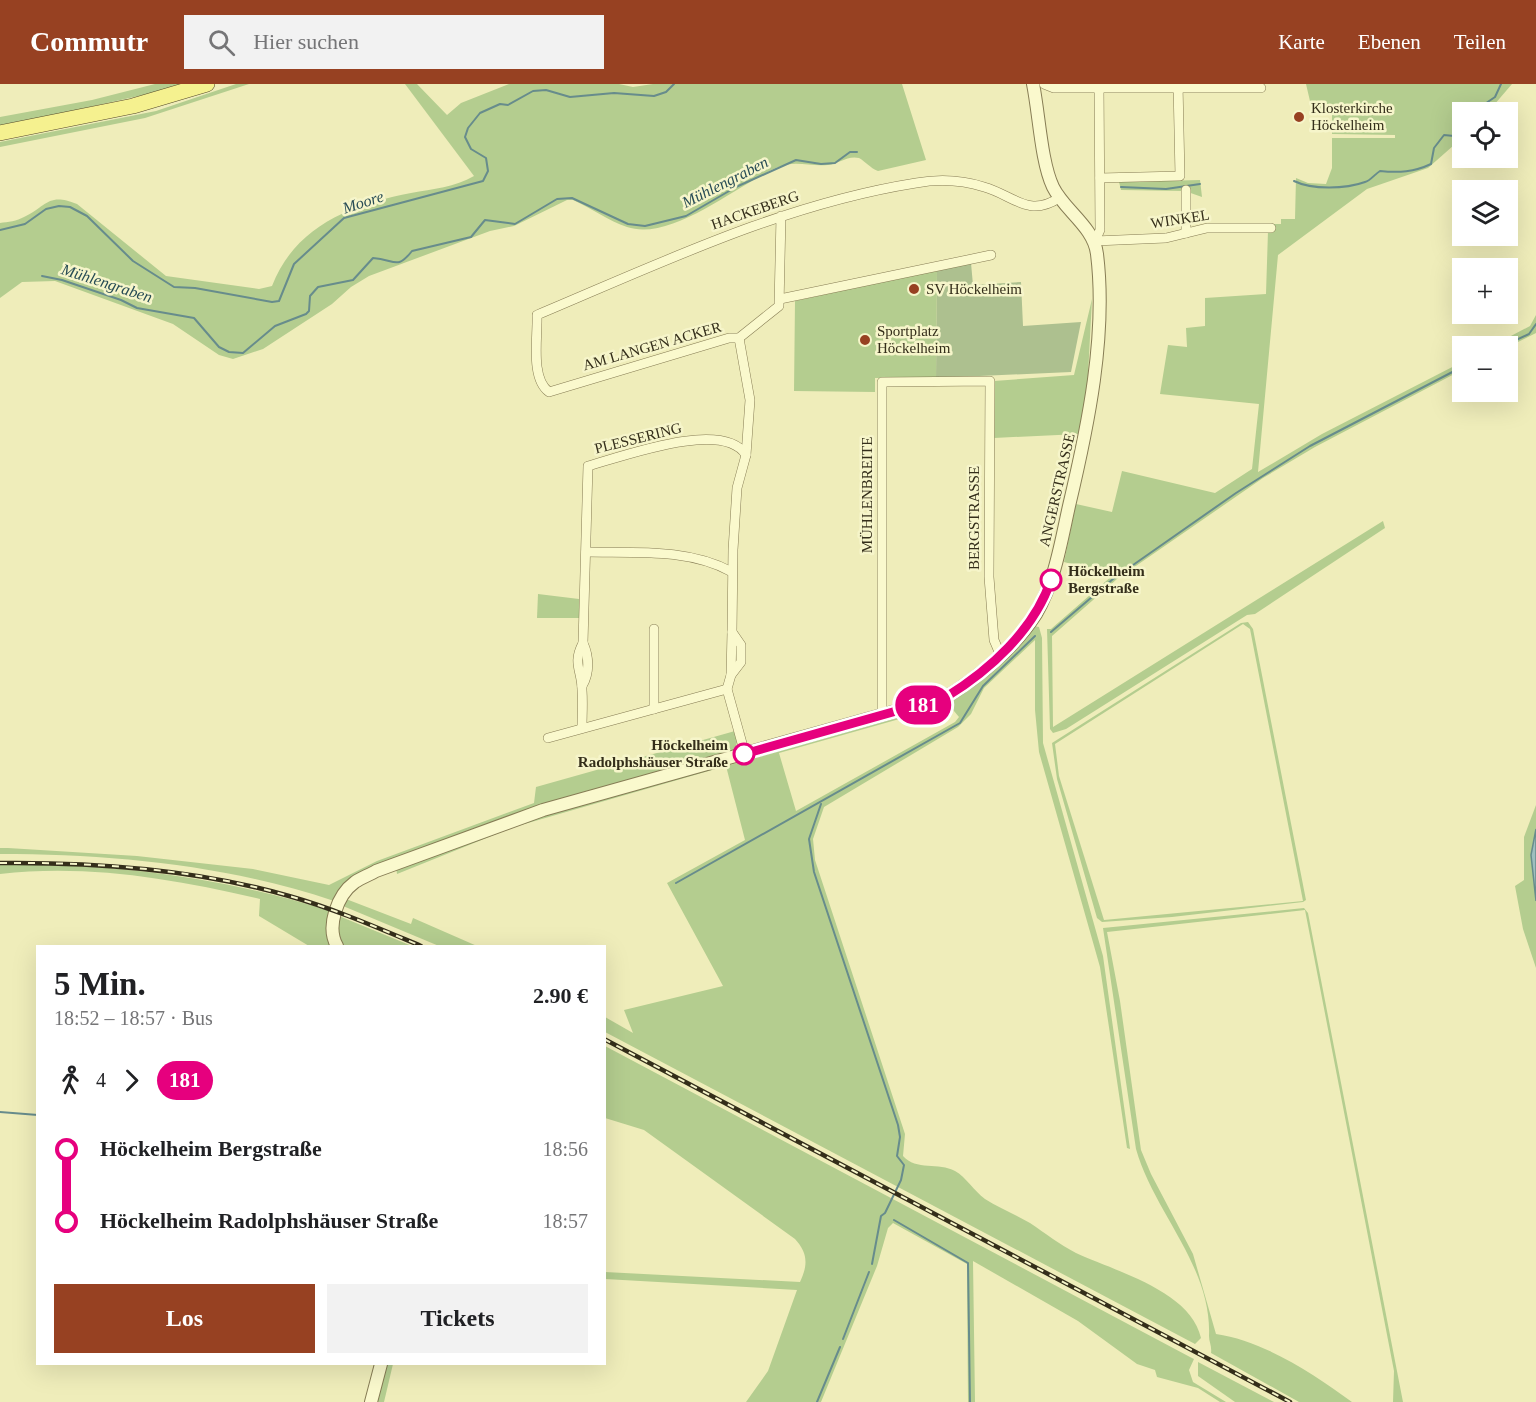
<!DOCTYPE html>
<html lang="de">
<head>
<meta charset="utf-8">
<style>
  :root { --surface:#fff; --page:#f2f2f2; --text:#202124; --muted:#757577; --accent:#974122 }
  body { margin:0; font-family:Georgia,serif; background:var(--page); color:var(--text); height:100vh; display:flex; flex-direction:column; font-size:22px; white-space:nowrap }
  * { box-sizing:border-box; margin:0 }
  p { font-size:20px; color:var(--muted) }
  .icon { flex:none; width:33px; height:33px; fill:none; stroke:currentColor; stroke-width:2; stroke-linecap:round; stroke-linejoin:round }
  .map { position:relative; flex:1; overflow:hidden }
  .panel { position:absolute; left:36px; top:861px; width:570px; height:420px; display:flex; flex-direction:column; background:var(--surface); border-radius:0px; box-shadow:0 6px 24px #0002 }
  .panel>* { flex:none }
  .badge { padding:0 12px; border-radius:20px; font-size:21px; line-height:39px }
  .buttons { position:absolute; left:1452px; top:18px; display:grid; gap:12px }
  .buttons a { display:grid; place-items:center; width:66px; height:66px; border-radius:0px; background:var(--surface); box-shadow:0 6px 24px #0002; font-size:30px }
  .map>.badge { position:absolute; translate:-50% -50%; box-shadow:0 0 0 3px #fff }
  .legs { display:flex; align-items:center; gap:9px; height:66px; padding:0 18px; font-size:20px }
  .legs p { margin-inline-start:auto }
  .summary { display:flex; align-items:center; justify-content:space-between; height:102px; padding:0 18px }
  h1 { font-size:33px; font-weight:700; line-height:45px }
  .button { display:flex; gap:12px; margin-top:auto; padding:12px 18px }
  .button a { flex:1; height:69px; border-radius:0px; background:var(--accent); color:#fff; font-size:24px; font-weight:700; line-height:69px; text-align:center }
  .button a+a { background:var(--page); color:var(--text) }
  ul { padding:0 18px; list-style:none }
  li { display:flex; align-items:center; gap:21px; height:72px; font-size:22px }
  li i { display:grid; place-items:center; width:9px; height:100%; margin:0 8px; background:currentColor }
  li i::after { content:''; width:15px; height:15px; margin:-8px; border:4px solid; border-radius:50%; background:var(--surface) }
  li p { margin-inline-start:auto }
  li:first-child i { background:linear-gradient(#0000 50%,currentColor 0) }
  li:last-child i { background:linear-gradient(currentColor 50%,#0000 0) }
  header { display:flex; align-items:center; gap:36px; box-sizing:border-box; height:84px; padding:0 30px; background:var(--accent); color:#fff }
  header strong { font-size:28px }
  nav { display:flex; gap:33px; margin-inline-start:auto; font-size:21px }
  .search { width:420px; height:54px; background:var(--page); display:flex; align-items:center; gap:15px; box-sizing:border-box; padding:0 21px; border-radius:0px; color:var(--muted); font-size:22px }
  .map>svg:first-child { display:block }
  .green { fill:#b4cd8f; fill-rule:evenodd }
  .cemetery { fill:#adc08f }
  .water { fill:#9fbfbe; stroke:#678c8c; stroke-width:1.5 }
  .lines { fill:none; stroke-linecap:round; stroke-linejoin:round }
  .stream { stroke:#678c8c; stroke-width:2 }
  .minor-casing { stroke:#867c54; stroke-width:10 }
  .tertiary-casing { stroke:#867c54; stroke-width:14 }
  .primary-casing { stroke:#534829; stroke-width:16 }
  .minor { stroke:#faf9cd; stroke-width:9 }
  .tertiary { stroke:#faf9cd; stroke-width:12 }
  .primary { stroke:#f5f18f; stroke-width:15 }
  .rail-casing { stroke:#342e1a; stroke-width:4.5 }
  .rail { stroke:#f6f5ca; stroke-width:2; stroke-dasharray:7; stroke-linecap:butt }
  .line-1-casing { stroke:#fff; stroke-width:14 }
  .line-1 { stroke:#e6007e; stroke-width:9 }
  .poi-dot { fill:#974122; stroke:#f6f5ca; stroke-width:2 }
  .stop-1-dot { fill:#fff; stroke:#e6007e; stroke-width:3 }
  .labels { text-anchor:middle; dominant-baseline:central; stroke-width:5; stroke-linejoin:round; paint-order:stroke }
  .poi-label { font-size:15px; fill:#342e1a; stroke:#f6f5ca; text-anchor:start }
  .street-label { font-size:15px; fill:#342e1a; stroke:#f6f5ca }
  .stop-label { font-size:15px; font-weight:bold; fill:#342e1a; stroke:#f6f5ca; text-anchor:start }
  .water-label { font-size:16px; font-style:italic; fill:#284c55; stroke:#f6f5ca }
</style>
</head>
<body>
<header>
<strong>Commutr</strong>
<div class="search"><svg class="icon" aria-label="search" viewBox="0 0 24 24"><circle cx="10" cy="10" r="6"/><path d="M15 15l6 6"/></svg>Hier suchen</div>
<nav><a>Karte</a><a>Ebenen</a><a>Teilen</a></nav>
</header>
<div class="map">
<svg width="1536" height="1318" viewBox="0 0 1536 1318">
  <rect width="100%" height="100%" fill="#efedba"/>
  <g class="green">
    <polygon points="155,0 192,0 0,43 0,33 92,16"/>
    <polygon points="236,0 249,0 145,34 0,63 0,58 156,27"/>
    <path d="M405,0h12l30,31 14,-12 48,-19h110l14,3 20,-3h249l24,76 -48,11c-8,-3 -13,-10 -19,-13 -11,-3 -21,6 -31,7 -18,2 -32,-5 -50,2 -40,17 -106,75 -151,60 -18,-6 -36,-19 -54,-27h-6l-53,26 -24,5 -121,45 -18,11 -19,17 -69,45 -30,10 -14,-4 -46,-31 -118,-43 -33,1 -22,16v-75c8,-1 17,-2 24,-6 23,-11 24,-25 53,-13l89,72 93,13 13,-3c23,-60 80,-82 139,-93 22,-4 44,-6 63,-17z"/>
    <polygon points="1306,0 1512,0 1488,28 1462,28 1462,54 1428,84 1367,105 1278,171 1258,388 1322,350 1462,278 1462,286 1315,363 1263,394 1117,495 1052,552 1053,643 1383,437 1385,444 1255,530 1247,531 1066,645 1053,649 1050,645 1047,545 1051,545 1113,491 1064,478 1076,420 1112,428 1122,387 1215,409 1252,385 1259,320 1160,310 1168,261 1187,263 1186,244 1205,242 1205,214 1266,210 1268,147 1273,147 1274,140 1281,140 1281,135 1295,135 1296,94 1308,99 1326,100 1332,84 1332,54 1395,54 1395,51 1332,50 1332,30 1313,30"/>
    <polygon points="1200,96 1202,113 1185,107 1121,106 1119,98"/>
    <polygon points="937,186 936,294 875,294 875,308 794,307 795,217"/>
    <polygon points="1092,215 1087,310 1079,350 994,354 994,297 1074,291"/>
    <polygon points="1536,231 1536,249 1508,263 1492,262 1530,242"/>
    <polygon points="538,510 579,515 579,534 537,534"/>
    <path d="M1248,538l5,7 53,271 -3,2 -131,15 -70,5 -5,-4 -40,-139 -5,-36 189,-120zM1243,540l7,5 53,272 -199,19 -45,-144 -4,-32z"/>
    <path d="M1034,542l5,1 3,11 1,105 60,213 27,193 -3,-1 -27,-181 -61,-215 -4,-42v-70l-51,48 -13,26 -13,13 -134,80 -11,32 2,21 90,274 -2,22c13,15 36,6 52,15 11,6 19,20 30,28 14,9 30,15 45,24 15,10 29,21 46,30 39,18 115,38 125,85l-6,6 -590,-312v-15l28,16 -9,-23 99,-24 -56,-103 78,-43 -19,-74 -212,61 -117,47 -1,-7 98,-37 235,-68 1,3 18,-5v-3l181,-50zM949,621l10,12 -4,5 -159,89 -17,-58z"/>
    <path d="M735,647l2,11 -2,8 -359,116 -42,35c-107,-36 -222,-47 -334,-47v-6h8l129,8 116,13 76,16 48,-24 157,-58 2,-16z"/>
    <polygon points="1536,721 1536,745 1531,771 1536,817 1536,884 1523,845 1515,802 1524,796 1524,753"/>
    <path d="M0,781c113,-2 223,12 330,46l2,35h-23l-50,-30 1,-17c-86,-20 -172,-35 -260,-25z"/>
    <polygon points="346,815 411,840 413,834 477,862 439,862 343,822"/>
    <path d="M1304,824l4,5 95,489h-10l1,-31 -89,-461 -198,22 13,69 21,149 10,24 42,80 23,80c48,7 98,40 136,68h-53l-88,-49c1,-7 -2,-11 -2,-17 3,-70 -55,-123 -73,-187l-33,-221z"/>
    <path d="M339,832l73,30h-68c-9,-9 -7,-18 -5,-30z"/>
    <path d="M605,962l585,311 4,2 -5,11 4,12 33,20h-6l-22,-14 -41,-11 -2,-7 -18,-6 -59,-43 -105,-60 2,141h-7l-1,-138 -74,-41 -5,5 -11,38 -56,136h-75l22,-31 29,-81 -192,-11v-7l195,10c8,-17 8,-29 -5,-43l-151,-109 -39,-12z"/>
    <polygon points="1198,1278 1274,1318 1235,1318 1198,1292"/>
    <polygon points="384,1280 393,1280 384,1318 374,1318"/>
  </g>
  <polygon class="cemetery" points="971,179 973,201 1021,198 1023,242 1081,238 1071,288 936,294 937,186"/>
  <polygon class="water" points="1536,745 1536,817 1531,771"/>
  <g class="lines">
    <g class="stream">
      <polyline points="1473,28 1495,13 1501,0"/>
      <path d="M1294,97c18,9 52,8 71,1 5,-1 10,-8 15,-11 19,2 34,1 51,-7l3,-16 10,-13 10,1 8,-5"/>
      <polyline points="1121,103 1166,105 1200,100"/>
      <polyline points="0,146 25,140 46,125 59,122 70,123 87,132 133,177 174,203 195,204 272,218 279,217 294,180 344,134 483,97 488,87 486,74 471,65 465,53 468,44 480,29 500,20 508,21 533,7 546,6 570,13 614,9 654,12 666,8 674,0"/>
      <path d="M42,192l20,4 59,20 16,8 57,10 25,29 10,5 14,1 32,-27 31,-12 3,-3 1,-15 8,-9 35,-7 20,-22c22,1 23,13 39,-7l59,-14 14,-17 30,4 42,-25 15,-1 56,26 17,2 41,-10 50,-29 60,-27 25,4 14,-1 15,-11h7"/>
      <polyline points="1503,262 1529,250 1536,240"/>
      <polyline points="1051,548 1113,495 1236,409 1310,362 1462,283"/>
      <polyline points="821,720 809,755 814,788 898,1041 900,1053 897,1072 904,1081 901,1096 885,1129 881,1132 872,1180"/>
      <polyline points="676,799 960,639 983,602 1035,552"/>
      <polyline points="0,1028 38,1031"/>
      <polyline points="894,1136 968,1179 970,1318"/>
      <polyline points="843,1255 869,1188"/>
      <polyline points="817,1318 840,1263"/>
    </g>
    <defs>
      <g id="minor">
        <polyline points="1044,0 1054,4 1261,4"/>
        <polyline points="1099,0 1100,146 1095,157 1166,154 1207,144 1271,144"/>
        <polyline points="1100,94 1180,92 1178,0"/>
        <path d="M781,132l-2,90 -40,32h-10l-180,54c-19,-14 -11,-55 -12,-77 124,-52 246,-111 379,-132 22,-4 46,-3 68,4 29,8 44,31 75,11"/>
        <polyline points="1186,149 1186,106"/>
        <polyline points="780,215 991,171"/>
        <polyline points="739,254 750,316 746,371 737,404 733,466 732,548 741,561 741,578 731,591 727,605 745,670"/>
        <path d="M586,468c48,1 103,-4 146,20"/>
        <polyline points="654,545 654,625"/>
        <polyline points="731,591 732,548"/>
        <path d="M582,602c8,-13 7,-30 1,-43"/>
        <polyline points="882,632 882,298 990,297 989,493 994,556 1000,570"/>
        <path d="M582,644c0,-12 1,-25 0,-38 0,-20 -10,-26 1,-47l5,-177c36,-10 135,-47 158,-11"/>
        <polyline points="548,654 727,605"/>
      </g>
      <g id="tertiary">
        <path d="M337,862c-11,-19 0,-51 18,-64 6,-4 14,-7 21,-11l167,-61 403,-113c33,-20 69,-50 90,-83 19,-33 25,-72 33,-108 19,-80 38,-171 28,-252 -3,-27 -33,-44 -44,-67 -12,-25 -14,-74 -20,-103"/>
        <polyline points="371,1318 381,1280"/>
      </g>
      <polyline id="primary" points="0,49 133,22 207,0"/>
    </defs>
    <use href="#minor" class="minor-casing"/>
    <use href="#tertiary" class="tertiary-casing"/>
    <use href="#primary" class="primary-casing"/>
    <use href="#minor" class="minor"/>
    <use href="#tertiary" class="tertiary"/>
    <use href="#primary" class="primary"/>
    <defs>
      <g id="rail">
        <path d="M0,779c97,-1 196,6 289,33 46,13 89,32 132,50"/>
        <polyline points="604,955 1290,1318"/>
      </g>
    </defs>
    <use href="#rail" class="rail-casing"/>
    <use href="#rail" class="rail"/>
  </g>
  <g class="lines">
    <defs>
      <path id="line-1" d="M744,670l202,-57c44,-27 88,-67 105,-117"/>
    </defs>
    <use href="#line-1" class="line-1-casing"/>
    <use href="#line-1" class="line-1"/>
  </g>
  <g class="poi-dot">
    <circle cx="1299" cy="33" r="6"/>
    <circle cx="914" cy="205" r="6"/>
    <circle cx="865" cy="256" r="6"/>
  </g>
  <g class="stop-1-dot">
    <circle cx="1051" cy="496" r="10"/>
    <circle cx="744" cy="670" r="10"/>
  </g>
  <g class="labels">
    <g class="poi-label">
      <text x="1311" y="24">Klosterkirche<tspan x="1311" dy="17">Höckelheim</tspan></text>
      <text x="926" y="205">SV Höckelheim</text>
      <text x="877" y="247">Sportplatz<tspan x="877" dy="17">Höckelheim</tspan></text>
    </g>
    <g class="street-label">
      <text transform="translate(755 126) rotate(-19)">HACKEBERG</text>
      <text transform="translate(1180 135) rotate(-9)">WINKEL</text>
      <text transform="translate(652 262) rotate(-16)">AM LANGEN ACKER</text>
      <text transform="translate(638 354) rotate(-14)">PLESSERING</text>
      <text transform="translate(1057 406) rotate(-77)">ANGERSTRASSE</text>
      <text transform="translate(867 411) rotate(-90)">MÜHLENBREITE</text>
      <text transform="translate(974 434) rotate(-90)">BERGSTRASSE</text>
    </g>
    <g class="stop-label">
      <text x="1068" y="487">Höckelheim<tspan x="1068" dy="17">Bergstraße</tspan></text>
      <text x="728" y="661" text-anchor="end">Höckelheim<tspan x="728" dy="17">Radolphshäuser Straße</tspan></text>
    </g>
    <g class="water-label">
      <text transform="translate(725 98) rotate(-27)">Mühlengraben</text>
      <text transform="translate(363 118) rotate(-18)">Moore</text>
      <text transform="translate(107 199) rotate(18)">Mühlengraben</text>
    </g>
  </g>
</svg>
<div class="buttons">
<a><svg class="icon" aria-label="locate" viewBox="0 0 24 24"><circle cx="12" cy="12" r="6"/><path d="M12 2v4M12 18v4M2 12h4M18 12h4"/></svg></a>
<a><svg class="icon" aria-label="layers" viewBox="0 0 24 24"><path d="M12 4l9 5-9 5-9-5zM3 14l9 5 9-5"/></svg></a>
<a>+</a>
<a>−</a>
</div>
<b class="badge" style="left:923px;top:621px;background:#e6007e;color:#fff">181</b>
<section class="panel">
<div class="summary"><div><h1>5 Min.</h1><p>18:52 – 18:57 · Bus</p></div><b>2.90 €</b></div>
<div class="legs"><svg class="icon" aria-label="walk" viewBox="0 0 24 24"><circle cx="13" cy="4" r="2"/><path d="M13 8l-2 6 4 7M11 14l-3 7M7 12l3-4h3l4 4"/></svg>4<svg class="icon" aria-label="forward" viewBox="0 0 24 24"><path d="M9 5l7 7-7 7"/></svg><b class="badge" style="background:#e6007e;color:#fff">181</b></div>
<ul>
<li><i style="color:#e6007e"></i><b>Höckelheim Bergstraße</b><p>18:56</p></li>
<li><i style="color:#e6007e"></i><b>Höckelheim Radolphshäuser Straße</b><p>18:57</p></li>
</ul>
<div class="button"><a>Los</a><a>Tickets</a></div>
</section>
</div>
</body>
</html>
